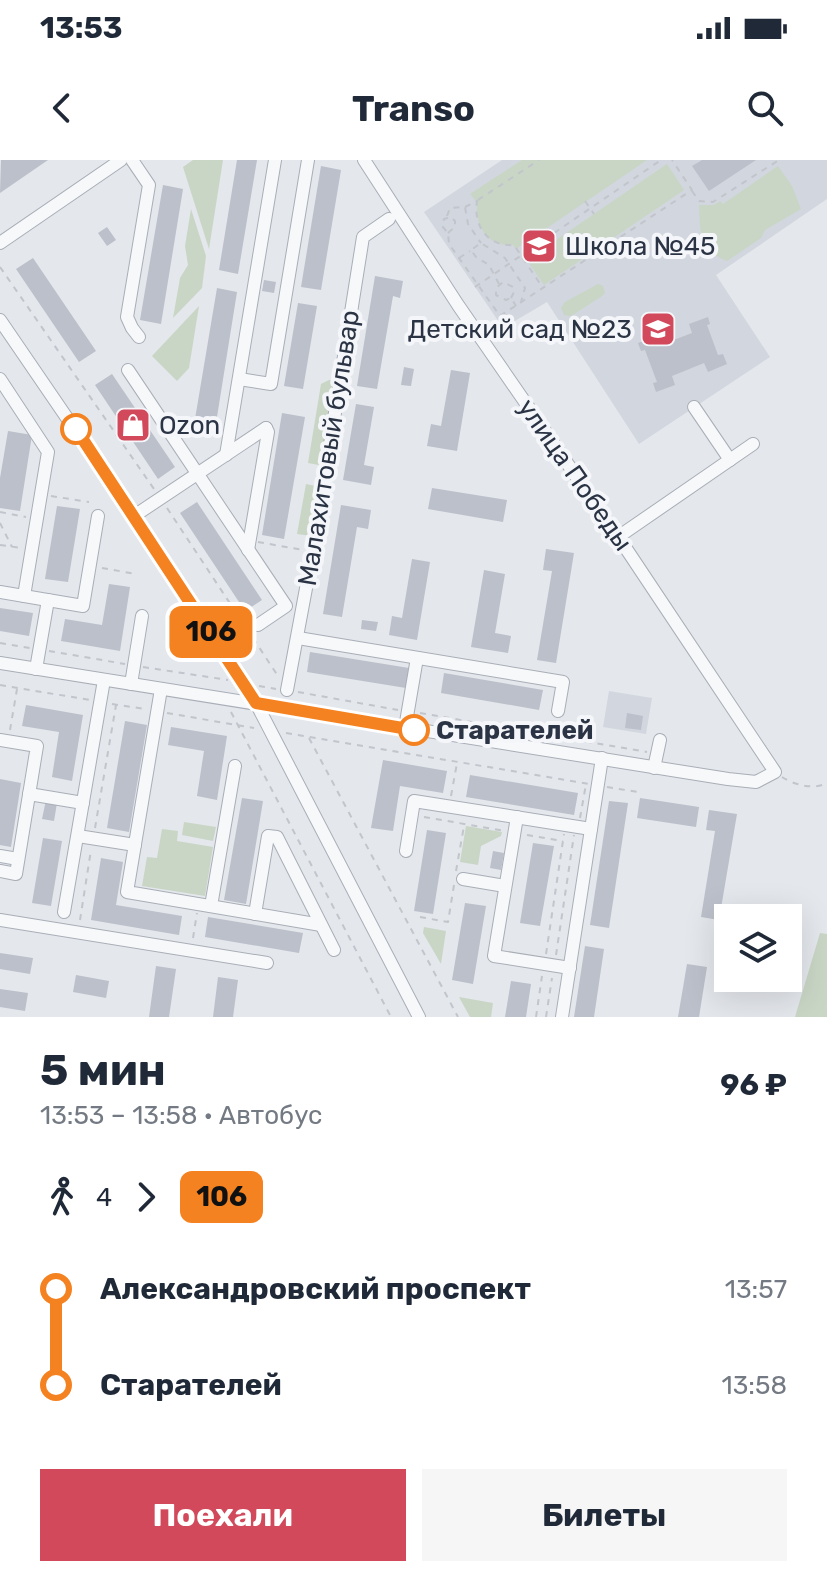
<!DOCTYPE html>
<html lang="ru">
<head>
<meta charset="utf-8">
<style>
  :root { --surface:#fff; --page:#f6f6f7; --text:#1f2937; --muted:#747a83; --accent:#d1495b }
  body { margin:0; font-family:Rubik,sans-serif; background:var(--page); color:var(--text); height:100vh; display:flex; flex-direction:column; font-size:30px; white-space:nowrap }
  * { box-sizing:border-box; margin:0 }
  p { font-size:26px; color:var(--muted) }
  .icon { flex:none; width:44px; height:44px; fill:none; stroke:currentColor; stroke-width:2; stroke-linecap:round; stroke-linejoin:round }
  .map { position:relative; height:857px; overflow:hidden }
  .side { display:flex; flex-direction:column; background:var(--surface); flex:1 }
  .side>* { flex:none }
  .badge { padding:0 16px; border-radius:12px; font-size:28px; line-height:52px }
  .tools { position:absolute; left:714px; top:744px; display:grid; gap:16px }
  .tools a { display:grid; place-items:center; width:88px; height:88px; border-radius:0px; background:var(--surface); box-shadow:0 8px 32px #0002; font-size:40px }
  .map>.badge { position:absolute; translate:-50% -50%; box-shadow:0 0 0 4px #fff }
  .legs { display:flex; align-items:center; gap:12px; height:88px; padding:0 40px; font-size:26px }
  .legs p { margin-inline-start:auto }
  .overview { display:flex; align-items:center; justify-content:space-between; height:136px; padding:0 40px }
  h1 { font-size:44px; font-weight:700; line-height:60px }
  .button { display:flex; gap:16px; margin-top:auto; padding:16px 40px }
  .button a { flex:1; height:92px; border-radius:0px; background:var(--accent); color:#fff; font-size:32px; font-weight:700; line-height:92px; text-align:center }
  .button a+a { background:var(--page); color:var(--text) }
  ul { padding:0 40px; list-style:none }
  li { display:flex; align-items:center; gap:28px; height:96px; font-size:30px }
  li i { display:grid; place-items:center; width:12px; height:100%; margin:0 10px; background:currentColor }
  li i::after { content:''; width:20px; height:20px; margin:-10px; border:6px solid; border-radius:50%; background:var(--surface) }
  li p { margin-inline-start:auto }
  li:first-child i { background:linear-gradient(#0000 50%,currentColor 0) }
  li:last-child i { background:linear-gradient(currentColor 50%,#0000 0) }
  .status { display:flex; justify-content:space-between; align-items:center; height:56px; padding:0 40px; background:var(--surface); direction:ltr }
  .status svg { height:22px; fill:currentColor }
  header { display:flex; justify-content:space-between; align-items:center; height:104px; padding:0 40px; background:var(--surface); font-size:36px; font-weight:700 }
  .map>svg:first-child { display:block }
  .built { fill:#d2d6de }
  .green { fill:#c9d6c5 }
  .building { fill:#bbc0ca }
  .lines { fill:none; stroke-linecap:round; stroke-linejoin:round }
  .minor-casing { stroke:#a9aeb7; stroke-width:14 }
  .path { stroke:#c2c5cb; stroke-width:2; stroke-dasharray:6 6; stroke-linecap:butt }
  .minor { stroke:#f7f8fa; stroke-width:12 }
  .line-1-casing { stroke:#fff; stroke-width:18 }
  .line-1 { stroke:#f58220; stroke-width:12 }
  .stop-1-dot { fill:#fff; stroke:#f58220; stroke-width:4 }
  .labels { text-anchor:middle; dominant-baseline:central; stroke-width:8; stroke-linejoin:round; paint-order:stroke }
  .poi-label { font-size:26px; fill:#2b3445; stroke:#f4f6f9; text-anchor:start }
  .street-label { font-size:26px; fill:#2b3445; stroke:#f4f6f9 }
  .stop-label { font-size:26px; font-weight:bold; fill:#2b3445; stroke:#f4f6f9; text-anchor:start }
</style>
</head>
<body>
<div class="status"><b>13:53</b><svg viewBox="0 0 49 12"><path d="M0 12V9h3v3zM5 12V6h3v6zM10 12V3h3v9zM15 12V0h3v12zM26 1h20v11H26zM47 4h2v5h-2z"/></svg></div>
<header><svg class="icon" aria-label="back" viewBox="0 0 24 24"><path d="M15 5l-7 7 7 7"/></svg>Transo<svg class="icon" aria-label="search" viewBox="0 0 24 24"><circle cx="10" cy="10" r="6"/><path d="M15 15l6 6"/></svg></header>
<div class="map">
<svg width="827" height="857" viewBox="0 0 827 857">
  <rect width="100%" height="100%" fill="#e4e7ec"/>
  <g class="built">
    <polygon points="502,0 827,0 827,39 716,115 770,197 639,284 547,142 503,168 424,52"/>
    <polygon points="609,531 652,538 646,574 603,567"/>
  </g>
  <g class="green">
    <polygon points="193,0 223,0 209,89 183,7"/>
    <path d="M522,0h125l-131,89 -3,-4c-26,2 -38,-19 -36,-43l-7,-8z"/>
    <polygon points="667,4 684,30 544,125 527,100"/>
    <path d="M778,6l14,20 9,23 -36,21 -4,8 -34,23c-28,-11 -27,-30 -28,-56h15l6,-4 3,3z"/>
    <polygon points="191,49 206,96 202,128 173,158 180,118 188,105 185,86"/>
    <polygon points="598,124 603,126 605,133 602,136 571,156 564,155 561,148 565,142"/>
    <polygon points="199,146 189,208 177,221 152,196"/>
    <polygon points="329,220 338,221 324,306 308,303 321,224"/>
    <polygon points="306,324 320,327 312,376 297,374"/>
    <polygon points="184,662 216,667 213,681 182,675"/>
    <polygon points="466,666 502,672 501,676 481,686 478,705 460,702"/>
    <polygon points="162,669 178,671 177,681 213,687 205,736 142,726 147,697 157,698"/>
    <polygon points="424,767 446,771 441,804 423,773"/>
    <polygon points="820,773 827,774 827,857 795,857"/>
    <polygon points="459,837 493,843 491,857 470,857"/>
  </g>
  <g class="building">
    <polygon points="1,0 48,0 0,33"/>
    <polygon points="237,0 257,0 238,114 219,110"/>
    <polygon points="702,0 756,0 709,31 692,6"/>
    <polygon points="321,6 341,10 321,130 301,127"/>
    <polygon points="163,25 183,29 161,164 140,160"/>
    <polygon points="107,67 116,80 107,86 98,73"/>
    <polygon points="33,98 96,191 79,202 16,109"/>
    <polygon points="375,116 403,121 400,138 393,136 377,229 357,226"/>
    <polygon points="264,120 276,122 274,133 262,131"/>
    <polygon points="217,128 237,132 216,263 195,259"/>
    <polygon points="298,143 317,146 303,229 284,226"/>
    <polygon points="708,157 710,164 707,165 718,195 723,194 727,204 708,212 704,203 672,216 675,225 656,232 653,223 657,222 645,190 641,191 638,183 655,177 658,186 692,173 689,164"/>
    <polygon points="404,207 414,209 411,226 401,225"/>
    <polygon points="451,210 470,213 457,291 427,286 431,264 441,266"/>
    <polygon points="112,214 175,307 158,319 95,225"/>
    <polygon points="356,244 374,247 364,305 374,307 371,325 343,320"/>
    <polygon points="282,253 305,257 284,379 262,375"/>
    <polygon points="8,271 32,275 20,351 0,348 0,318"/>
    <polygon points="432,328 507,340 503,362 428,349"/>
    <polygon points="197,342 262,440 245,451 180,353"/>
    <polygon points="341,345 371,350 368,369 357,367 342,457 323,454"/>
    <polygon points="57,346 80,349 68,422 45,419"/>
    <polygon points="546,389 574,393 556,503 537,500 552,411 543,410"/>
    <polygon points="412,399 430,402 417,480 389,475 392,456 402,458"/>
    <polygon points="484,410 505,414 495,473 511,476 508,493 471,487"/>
    <polygon points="109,424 130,427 120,491 61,481 65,459 102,465"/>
    <polygon points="0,448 33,453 29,476 0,471"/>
    <polygon points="362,460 378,462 376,471 361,469"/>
    <polygon points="310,492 409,508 406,528 307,512"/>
    <polygon points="444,513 543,530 539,550 441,533"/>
    <polygon points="26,545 83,555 72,621 52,617 59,572 22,566"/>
    <polygon points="627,553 643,556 641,570 625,568"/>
    <polygon points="125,561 147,565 129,672 107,668"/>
    <polygon points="171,567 227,576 217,640 197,636 204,591 168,585"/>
    <polygon points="383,600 447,611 443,633 400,626 393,671 371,668"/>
    <polygon points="470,615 578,633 574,655 466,637"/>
    <polygon points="0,619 21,623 11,687 0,685"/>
    <polygon points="242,638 263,641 246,744 224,740"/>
    <polygon points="640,638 699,647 696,667 637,658"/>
    <polygon points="46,640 57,643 54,661 42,659"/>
    <polygon points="609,641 628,643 609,768 590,765"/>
    <polygon points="709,650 737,654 719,760 701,757 715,671 706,670"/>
    <polygon points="427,670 446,673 433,754 414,751"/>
    <polygon points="43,678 62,681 51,746 32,743"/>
    <polygon points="533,683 554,686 540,766 520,763"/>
    <polygon points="493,691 504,693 501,710 490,708"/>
    <polygon points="101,698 123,702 116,745 182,756 179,775 91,760"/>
    <polygon points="465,743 486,746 473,824 452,820"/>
    <polygon points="208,757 303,773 299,793 205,777"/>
    <polygon points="585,786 604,789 594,857 574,857"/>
    <polygon points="0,793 33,798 30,814 0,809"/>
    <polygon points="687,804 707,807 699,857 678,857"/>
    <polygon points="156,806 176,809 169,857 149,857"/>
    <polygon points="76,815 109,821 106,838 73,832"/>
    <polygon points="218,817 238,820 233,857 213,857"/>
    <polygon points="511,821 531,824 526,857 505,857"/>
    <polygon points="0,829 28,833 25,851 0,847"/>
  </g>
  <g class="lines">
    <defs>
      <g id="minor">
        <polyline points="132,0 149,25 127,157 132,168 139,177"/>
        <polyline points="0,83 121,0"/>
        <polyline points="0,160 134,356 256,543 419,857"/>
        <polyline points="128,210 286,446 258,465"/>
        <polyline points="0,219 48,292 24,436"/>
        <polyline points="239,219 271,224 308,0"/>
        <polyline points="694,247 730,300"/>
        <polyline points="226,295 275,0"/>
        <polyline points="134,356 266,268"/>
        <polyline points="618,377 753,284"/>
        <polyline points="248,390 268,272 266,268"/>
        <polyline points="0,432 83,446 98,356"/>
        <polyline points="298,478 563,522 558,551"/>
        <polyline points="0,503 728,619 756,622 775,612 625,387 458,145 364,0"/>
        <polyline points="36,509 48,440"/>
        <polyline points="131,524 142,456"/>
        <polyline points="161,529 127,732 321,765"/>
        <polyline points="287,530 313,391 363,77 389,59"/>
        <polyline points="405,568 417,498"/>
        <polyline points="0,580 37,586 16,714 0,711"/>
        <polyline points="654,608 660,580"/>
        <polyline points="29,634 83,643"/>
        <polyline points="517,657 494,796 570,808"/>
        <polyline points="78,676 135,685"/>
        <polyline points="406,691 414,641 591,669"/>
        <polyline points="0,696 18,699"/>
        <polyline points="463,719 505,726"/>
        <polyline points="211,746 235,606"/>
        <polyline points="64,752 104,520"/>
        <polyline points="255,754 268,676 277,677 334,790"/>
        <polyline points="0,760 267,803"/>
        <polyline points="562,857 602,598"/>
      </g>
    </defs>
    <use href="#minor" class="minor-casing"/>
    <g class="path">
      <polyline points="692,31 699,41 713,42 779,0"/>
      <polyline points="478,40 539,0"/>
      <polyline points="585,41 594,54"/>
      <path d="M465,47l12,-6c-4,24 10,46 37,44l29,43"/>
      <polyline points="447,56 450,48 465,47 468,64 481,83"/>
      <polyline points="448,73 455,67 455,61 451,57 444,59 442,66 448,73 449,84 500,156 692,30 672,0"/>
      <polyline points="459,98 470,91"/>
      <polyline points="0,107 154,329"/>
      <polyline points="499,124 489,105 476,97 471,90 481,83 505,98 525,128 521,142"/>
      <polyline points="475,127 661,0"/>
      <polyline points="511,138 514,132 513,127 503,122 496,128 496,135 506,140 511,138 516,146"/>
      <polyline points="51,336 89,342"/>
      <polyline points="167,348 278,516"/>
      <polyline points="0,352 26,357"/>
      <polyline points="0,363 12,387"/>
      <polyline points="258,382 303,390"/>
      <polyline points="0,385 22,388"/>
      <polyline points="102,408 136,414"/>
      <polyline points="0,483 30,488"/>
      <polyline points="49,491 125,504"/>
      <polyline points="143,507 228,520"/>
      <polyline points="0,525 90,540"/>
      <polyline points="259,526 276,529"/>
      <polyline points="298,532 398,550"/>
      <polyline points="112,544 145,549"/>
      <polyline points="231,552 391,857"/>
      <polyline points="167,553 254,568"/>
      <polyline points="420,553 647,592"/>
      <polyline points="10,570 17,529"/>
      <polyline points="286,573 589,624"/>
      <polyline points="309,578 458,857"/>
      <path d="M782,617c12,8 32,13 45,6"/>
      <polyline points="607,627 638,632"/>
      <polyline points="451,636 457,603"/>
      <polyline points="424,657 505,671"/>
      <polyline points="580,658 586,624"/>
      <polyline points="95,668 116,545"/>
      <polyline points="527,675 563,681"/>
      <polyline points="456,711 464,666"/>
      <polyline points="420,757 448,762 454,725"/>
      <polyline points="80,760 91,690"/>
      <polyline points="193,778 197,753"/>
      <polyline points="546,794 564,674"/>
      <polyline points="556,795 574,675"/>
      <polyline points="536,857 542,816"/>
      <polyline points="546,857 552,818"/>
    </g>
    <use href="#minor" class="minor"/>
  </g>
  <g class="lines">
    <defs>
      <polyline id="line-1" points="76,269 256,543 414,570"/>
    </defs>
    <use href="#line-1" class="line-1-casing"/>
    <use href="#line-1" class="line-1"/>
  </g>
  <defs>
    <symbol id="school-square" viewBox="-11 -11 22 22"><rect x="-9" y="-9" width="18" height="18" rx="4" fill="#d1495b" stroke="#f4f6f9"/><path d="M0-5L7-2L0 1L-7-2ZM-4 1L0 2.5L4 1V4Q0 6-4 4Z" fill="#fff"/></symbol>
    <symbol id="shop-square" viewBox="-11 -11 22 22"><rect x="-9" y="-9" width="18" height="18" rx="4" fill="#d1495b" stroke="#f4f6f9"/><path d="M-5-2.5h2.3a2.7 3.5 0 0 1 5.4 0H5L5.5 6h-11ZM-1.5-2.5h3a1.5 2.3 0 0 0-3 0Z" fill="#fff"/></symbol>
  </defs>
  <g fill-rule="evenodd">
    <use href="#school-square" x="519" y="66" width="40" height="40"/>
    <use href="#school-square" x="638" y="149" width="40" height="40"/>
    <use href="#shop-square" x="113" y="245" width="40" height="40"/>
  </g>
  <g class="stop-1-dot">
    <circle cx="76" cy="269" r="14"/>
    <circle cx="414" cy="570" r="14"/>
  </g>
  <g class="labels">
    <g class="poi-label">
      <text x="565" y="86">Школа №45</text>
      <text x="632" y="169" text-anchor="end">Детский сад №23</text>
      <text x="159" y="265">Ozon</text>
    </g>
    <g class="street-label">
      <text transform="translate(329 288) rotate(-81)">Малахитовый бульвар</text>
      <text transform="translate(575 315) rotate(55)">улица Победы</text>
    </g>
    <g class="stop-label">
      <text x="436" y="570">Старателей</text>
    </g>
  </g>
</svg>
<div class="tools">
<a><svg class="icon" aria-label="layers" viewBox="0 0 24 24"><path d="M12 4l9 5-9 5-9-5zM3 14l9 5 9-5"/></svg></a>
</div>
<b class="badge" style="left:211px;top:472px;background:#f58220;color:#111">106</b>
</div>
<section class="side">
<div class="overview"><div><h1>5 мин</h1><p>13:53 – 13:58 · Автобус</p></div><b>96 ₽</b></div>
<div class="legs"><svg class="icon" aria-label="walk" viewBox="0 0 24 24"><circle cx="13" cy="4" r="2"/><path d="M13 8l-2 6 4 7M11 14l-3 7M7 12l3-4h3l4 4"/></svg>4<svg class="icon" aria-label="forward" viewBox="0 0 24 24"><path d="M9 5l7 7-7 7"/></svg><b class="badge" style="background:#f58220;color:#111">106</b></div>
<ul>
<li><i style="color:#f58220"></i><b>Александровский проспект</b><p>13:57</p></li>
<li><i style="color:#f58220"></i><b>Старателей</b><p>13:58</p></li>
</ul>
<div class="button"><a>Поехали</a><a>Билеты</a></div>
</section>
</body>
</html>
